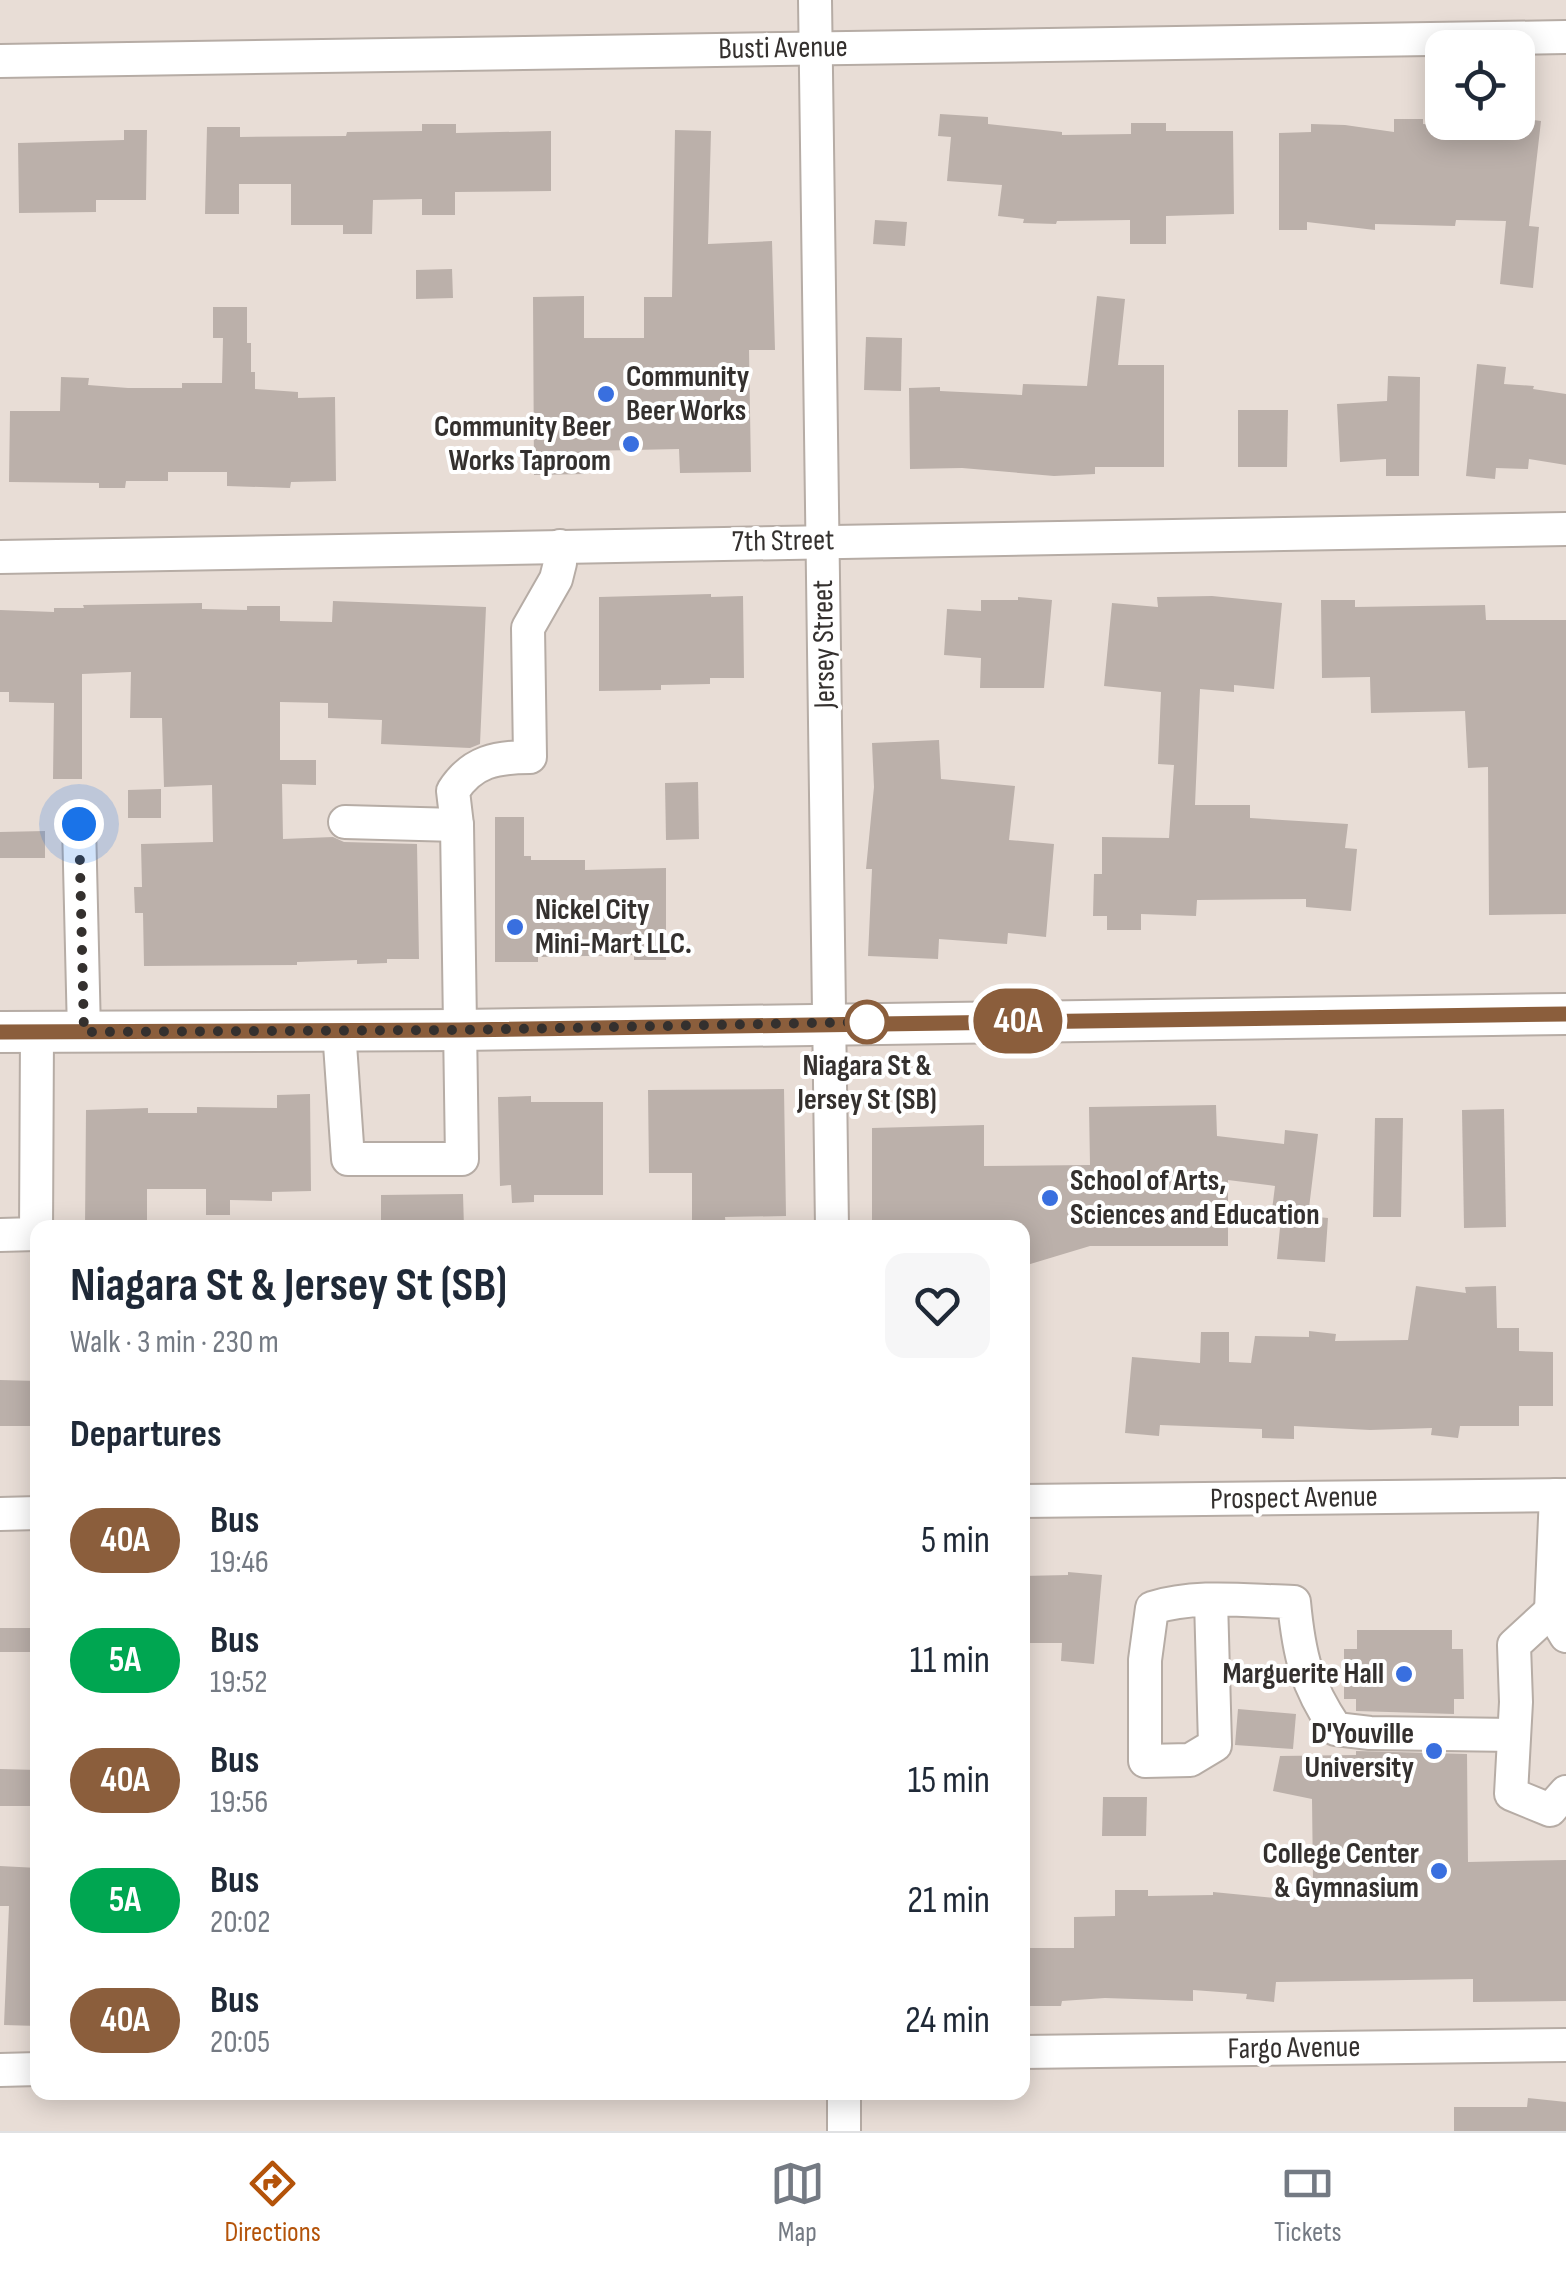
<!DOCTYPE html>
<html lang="en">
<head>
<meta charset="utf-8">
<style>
  :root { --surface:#fff; --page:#f6f6f7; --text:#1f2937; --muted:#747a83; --line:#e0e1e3; --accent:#b45309 }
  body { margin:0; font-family:"Sofia Sans Condensed",sans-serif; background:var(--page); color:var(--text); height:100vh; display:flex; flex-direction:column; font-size:38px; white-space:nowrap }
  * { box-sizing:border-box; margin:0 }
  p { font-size:32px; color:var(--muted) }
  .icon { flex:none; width:55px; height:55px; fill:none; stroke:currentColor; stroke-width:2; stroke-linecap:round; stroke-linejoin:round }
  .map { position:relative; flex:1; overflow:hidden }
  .sheet { position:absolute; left:30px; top:1220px; width:1000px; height:880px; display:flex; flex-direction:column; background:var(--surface); border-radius:20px; box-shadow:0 5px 25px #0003 }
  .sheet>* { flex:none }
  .badge { padding:0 20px; border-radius:32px; font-size:35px; line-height:65px }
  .controls { position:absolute; left:1425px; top:30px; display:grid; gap:20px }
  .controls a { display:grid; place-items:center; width:110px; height:110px; border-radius:20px; background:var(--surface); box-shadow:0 5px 25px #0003; font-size:50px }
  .you { position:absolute; width:50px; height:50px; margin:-25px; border:8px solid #fff; border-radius:50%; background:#1a73e8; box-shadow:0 0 0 15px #1a73e833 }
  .map>.badge { position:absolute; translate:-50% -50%; box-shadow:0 0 0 5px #fff }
  h2 { padding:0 40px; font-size:38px; line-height:90px }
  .round { display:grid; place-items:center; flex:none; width:105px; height:105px; border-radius:20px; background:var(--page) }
  .overview { display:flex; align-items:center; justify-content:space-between; height:170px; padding:0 40px }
  h1 { font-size:48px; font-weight:700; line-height:75px }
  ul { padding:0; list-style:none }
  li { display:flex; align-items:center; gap:30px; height:120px; padding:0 40px }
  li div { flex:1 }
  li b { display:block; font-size:38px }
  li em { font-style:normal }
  li .badge { min-width:110px; font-weight:700; text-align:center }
  .dock { display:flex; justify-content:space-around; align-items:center; height:140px; border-top:2px solid var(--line); background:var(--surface); font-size:28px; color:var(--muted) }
  .dock a { display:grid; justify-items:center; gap:5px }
  .dock .selected { color:var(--accent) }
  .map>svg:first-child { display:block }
  .building { fill:#bbb0aa }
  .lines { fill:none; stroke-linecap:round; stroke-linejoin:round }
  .minor-casing { stroke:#b6aca5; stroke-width:36 }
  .major-casing { stroke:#b6aca5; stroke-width:44 }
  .minor { stroke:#fff; stroke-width:32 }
  .major { stroke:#fff; stroke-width:40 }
  .line-casing { stroke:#fff; stroke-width:22 }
  .line { stroke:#8b5e3c; stroke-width:15 }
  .walk { stroke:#34302e; stroke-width:10; stroke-dasharray:0 18 }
  .poi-dot { fill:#396fdf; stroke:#fff; stroke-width:4 }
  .stop-dot { fill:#fff; stroke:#8b5e3c; stroke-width:5 }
  .labels { text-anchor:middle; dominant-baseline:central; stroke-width:8; stroke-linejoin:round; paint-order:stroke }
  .street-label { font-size:30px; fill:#34302e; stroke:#fff }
  .poi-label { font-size:30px; font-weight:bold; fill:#34302e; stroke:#fff; text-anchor:end }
  .stop-label { font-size:30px; font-weight:bold; fill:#34302e; stroke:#fff }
</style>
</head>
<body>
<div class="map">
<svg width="1566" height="2131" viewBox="0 0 1566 2131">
  <rect width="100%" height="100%" fill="#e8ddd6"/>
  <g class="building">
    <polygon points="940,114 988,117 988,124 1062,132 1062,135 1131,134 1131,123 1166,123 1166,131 1233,131 1234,214 1166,216 1166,244 1130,244 1130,220 1057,221 1056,224 1023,223 1024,219 998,216 1002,185 947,181 951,137 938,136"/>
    <polygon points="1518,118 1541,121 1529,226 1539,227 1533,288 1500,284 1506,221 1456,220 1455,226 1375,224 1375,230 1307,222 1307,230 1279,230 1279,133 1311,132 1311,124 1345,125 1394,132 1394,119 1423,119 1423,124 1508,128 1509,122 1518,122"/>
    <polygon points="422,124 456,124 456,133 551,131 551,191 455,192 455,215 422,215 422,199 373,200 372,234 343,234 343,225 291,225 291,184 239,184 239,214 205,214 207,127 240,127 240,137 346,136 347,132 422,131"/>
    <polygon points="124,130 147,130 146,200 96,200 96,212 19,213 18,143 124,140"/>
    <polygon points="675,130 711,131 708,244 772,241 775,350 749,350 751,472 680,473 679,449 586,451 586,474 534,475 533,297 584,296 584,338 644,338 644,297 672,297"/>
    <polygon points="875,220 907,222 905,246 873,244"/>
    <polygon points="452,269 453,298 416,299 416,270"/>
    <polygon points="1097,296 1125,299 1118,365 1164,365 1164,467 1095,467 1095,474 1054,476 962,468 910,469 909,388 940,387 940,391 1022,395 1023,384 1087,386"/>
    <polygon points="213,307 247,307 247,343 251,343 251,372 255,372 255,389 298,392 298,398 335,397 336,481 291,482 290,488 227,486 227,472 168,472 168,481 126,481 125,488 99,488 99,483 9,482 10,411 60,411 61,377 89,378 88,385 128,388 182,388 182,383 222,383 223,338 213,338"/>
    <polygon points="866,337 902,338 901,391 864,390"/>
    <polygon points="1477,364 1506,367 1504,384 1534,386 1533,389 1566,394 1566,465 1529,459 1528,469 1496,468 1495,479 1466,476"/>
    <polygon points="1388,376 1420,377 1419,476 1386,476 1386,459 1340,462 1337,404 1387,401"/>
    <polygon points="1238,410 1288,410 1287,467 1238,467"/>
    <polygon points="711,594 711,597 743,596 744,678 710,678 710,684 661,685 661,690 599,691 599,597"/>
    <polygon points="1212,596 1282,603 1274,689 1234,685 1234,692 1200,689 1195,805 1250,805 1250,818 1348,824 1345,848 1357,849 1351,911 1306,907 1306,899 1197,900 1196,916 1141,914 1141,930 1107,930 1107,916 1093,916 1094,874 1102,874 1102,837 1169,838 1174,765 1158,764 1161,692 1104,686 1112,603 1158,607 1157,597"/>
    <polygon points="1018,597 1052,600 1044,688 980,688 981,658 944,655 947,609 981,611 981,600 1018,600"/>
    <polygon points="1321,600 1355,600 1355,607 1485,605 1486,620 1566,620 1566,914 1489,915 1488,767 1468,768 1465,711 1371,713 1370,677 1322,678"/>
    <polygon points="333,601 486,607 480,744 470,748 381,744 382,720 328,718 328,703 280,702 280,760 316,760 316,785 282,784 283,839 333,837 344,842 417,844 419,959 387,959 387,963 357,964 357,960 297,962 297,965 144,966 143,913 135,913 134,887 142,887 141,844 213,842 212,785 164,787 162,718 130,718 131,672 82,674 82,779 53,779 54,703 9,702 9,692 0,692 0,610 54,612 54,608 84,608 83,605 202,603 202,609 247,610 247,606 280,606 280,621 332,622"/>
    <polygon points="939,740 941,779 1015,786 1009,840 1054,844 1046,937 1008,933 1007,944 939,939 938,959 868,956 872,869 866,869 874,787 872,743"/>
    <polygon points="698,782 699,839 666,840 665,783"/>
    <polygon points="161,789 161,818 128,818 128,790"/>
    <polygon points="495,817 524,817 524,856 531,856 531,860 585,860 585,870 666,868 666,960 634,960 634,955 538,957 538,962 495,962"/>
    <polygon points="45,831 45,858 0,858 0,832"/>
    <polygon points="784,1089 786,1216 725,1217 726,1228 692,1228 692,1173 649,1173 648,1090"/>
    <polygon points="310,1094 311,1191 272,1192 272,1201 230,1200 230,1215 206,1215 206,1189 147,1189 147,1222 116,1221 116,1228 85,1228 86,1110 148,1108 148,1113 197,1113 197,1107 277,1108 277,1095"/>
    <polygon points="531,1096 531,1102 603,1102 603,1195 534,1195 534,1202 512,1203 511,1185 500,1186 498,1097"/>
    <polygon points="1216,1105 1217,1136 1284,1144 1285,1130 1318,1134 1308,1216 1328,1218 1325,1262 1277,1259 1281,1217 1271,1218 1275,1186 1228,1180 1228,1246 1090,1246 1027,1265 1027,1242 1022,1242 1022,1228 872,1228 872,1128 984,1125 984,1166 1090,1165 1089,1107"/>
    <polygon points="1504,1109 1506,1227 1464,1228 1462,1110"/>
    <polygon points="1375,1118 1403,1118 1401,1217 1373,1217"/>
    <polygon points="463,1194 464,1228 381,1228 381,1195"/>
    <polygon points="1416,1286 1466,1293 1465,1287 1496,1286 1497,1328 1519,1328 1519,1351 1553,1352 1553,1406 1519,1406 1519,1426 1460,1426 1458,1438 1431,1435 1432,1428 1370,1430 1294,1426 1294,1439 1262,1438 1262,1429 1160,1425 1159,1436 1125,1433 1132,1357 1200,1363 1201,1332 1229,1332 1229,1362 1251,1363 1255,1336 1309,1337 1309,1331 1336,1334 1335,1341 1408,1340"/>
    <polygon points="0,1380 38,1381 38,1426 0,1426"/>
    <polygon points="1068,1572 1102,1575 1094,1664 1061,1661 1062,1643 1022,1643 1022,1576 1068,1575"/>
    <rect x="0" y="1628" width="38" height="24"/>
    <polygon points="1357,1630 1452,1630 1452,1649 1463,1649 1464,1699 1454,1699 1454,1714 1356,1711 1356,1699 1344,1699 1344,1649 1357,1649"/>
    <polygon points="1238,1709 1296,1714 1293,1749 1235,1745"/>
    <polygon points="1356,1751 1467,1754 1468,1862 1566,1860 1566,2001 1473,2002 1473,1979 1276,1982 1274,2002 1246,1999 1247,1994 1193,1990 1193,2001 1105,1998 1062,2001 1061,2006 1022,2006 1022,1948 1074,1948 1074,1917 1115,1916 1115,1890 1148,1890 1148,1896 1213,1895 1213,1892 1306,1901 1306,1881 1313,1881 1312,1799 1273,1791 1280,1756 1356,1755"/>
    <polygon points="0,1769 38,1770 38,1806 0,1806"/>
    <polygon points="1103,1797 1147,1797 1146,1836 1102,1836"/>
    <polygon points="0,1866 38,1868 38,2026 4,2025 9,1906 0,1906"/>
    <polygon points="1528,2098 1566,2102 1566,2131 1454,2131 1454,2107 1527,2107"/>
  </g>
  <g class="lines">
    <defs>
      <g id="minor">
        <polyline points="815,0 832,1228"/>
        <polyline points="0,61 1566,37"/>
        <polyline points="0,557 1566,529"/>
        <polyline points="345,822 457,825"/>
        <polyline points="79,824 84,1032"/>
        <path d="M339,1030l9,129h114l-5,-334 -4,-34c19,-30 44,-34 77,-34l-2,-129 28,-49 4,-16v-17"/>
        <polyline points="0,1235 36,1234 37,1032"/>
        <polyline points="1556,1495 1551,1611 1566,1636"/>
        <polyline points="1022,1501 1566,1495"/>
        <polyline points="0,1514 38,1513"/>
        <path d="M1211,1600l4,145 -25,15 -45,1v-101l7,-52c45,-14 94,-7 142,-6 5,53 12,83 42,127l34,4 144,2"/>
        <polyline points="1551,1611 1514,1645 1516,1702 1511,1794 1550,1810 1566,1792"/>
        <polyline points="1022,2052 1566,2045"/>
        <polyline points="0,2070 38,2069"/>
        <polyline points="844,2092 844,2131"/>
      </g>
      <polyline id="major" points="0,1032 460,1030 1566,1014"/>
    </defs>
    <use href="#minor" class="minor-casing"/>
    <use href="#major" class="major-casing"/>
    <use href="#minor" class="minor"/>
    <use href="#major" class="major"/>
  </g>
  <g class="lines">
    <defs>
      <polyline id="line" points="0,1032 460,1030 1566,1014"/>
    </defs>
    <use href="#line" class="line-casing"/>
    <use href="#line" class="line"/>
    <polyline class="walk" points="79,824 84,1032 460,1030 867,1022"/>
  </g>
  <g class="poi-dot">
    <circle cx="606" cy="394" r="10"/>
    <circle cx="631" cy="444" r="10"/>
    <circle cx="515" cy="927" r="10"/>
    <circle cx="1050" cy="1198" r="10"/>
    <circle cx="1404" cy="1674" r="10"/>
    <circle cx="1434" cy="1751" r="10"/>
    <circle cx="1439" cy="1871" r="10"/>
  </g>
  <circle class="stop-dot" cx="867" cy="1022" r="20"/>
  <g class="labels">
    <g class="street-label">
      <text transform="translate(783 48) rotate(-1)">Busti Avenue</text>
      <text transform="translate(783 541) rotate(-1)">7th Street</text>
      <text transform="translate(824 644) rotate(-91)">Jersey Street</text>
      <text transform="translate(1294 1498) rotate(-1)">Prospect Avenue</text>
      <text transform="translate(1294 2048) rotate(-1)">Fargo Avenue</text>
    </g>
    <g class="poi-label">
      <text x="626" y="377" text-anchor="start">Community<tspan x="626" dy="34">Beer Works</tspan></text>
      <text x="611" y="427">Community Beer<tspan x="611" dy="34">Works Taproom</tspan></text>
      <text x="535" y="910" text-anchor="start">Nickel City<tspan x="535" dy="34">Mini-Mart LLC.</tspan></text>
      <text x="1070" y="1181" text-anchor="start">School of Arts,<tspan x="1070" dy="34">Sciences and Education</tspan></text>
      <text x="1384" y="1674">Marguerite Hall</text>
      <text x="1414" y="1734">D'Youville<tspan x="1414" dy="34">University</tspan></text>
      <text x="1419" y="1854">College Center<tspan x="1419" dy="34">&amp; Gymnasium</tspan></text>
    </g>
    <g class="stop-label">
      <text x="867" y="1066">Niagara St &amp;<tspan x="867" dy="34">Jersey St (SB)</tspan></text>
    </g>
  </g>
</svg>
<div class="controls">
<a><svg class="icon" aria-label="locate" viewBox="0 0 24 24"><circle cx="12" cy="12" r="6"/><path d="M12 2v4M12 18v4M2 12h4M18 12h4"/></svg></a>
</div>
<div class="you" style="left:79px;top:824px"></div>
<b class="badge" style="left:1018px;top:1021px;background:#8b5e3c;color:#fff">40A</b>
<section class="sheet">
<div class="overview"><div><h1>Niagara St &amp; Jersey St (SB)</h1><p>Walk · 3 min · 230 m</p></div><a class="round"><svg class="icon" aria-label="heart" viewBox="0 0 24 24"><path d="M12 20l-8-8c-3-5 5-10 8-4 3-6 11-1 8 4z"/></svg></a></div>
<h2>Departures</h2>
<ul>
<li><span class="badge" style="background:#8b5e3c;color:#fff">40A</span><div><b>Bus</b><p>19:46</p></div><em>5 min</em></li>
<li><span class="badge" style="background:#00a651;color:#fff">5A</span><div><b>Bus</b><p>19:52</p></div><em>11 min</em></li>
<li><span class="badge" style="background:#8b5e3c;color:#fff">40A</span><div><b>Bus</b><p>19:56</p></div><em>15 min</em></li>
<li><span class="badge" style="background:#00a651;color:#fff">5A</span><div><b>Bus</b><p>20:02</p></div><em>21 min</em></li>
<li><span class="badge" style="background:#8b5e3c;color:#fff">40A</span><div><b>Bus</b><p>20:05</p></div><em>24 min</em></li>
</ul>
</section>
</div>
<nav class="dock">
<a class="selected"><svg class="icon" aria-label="directions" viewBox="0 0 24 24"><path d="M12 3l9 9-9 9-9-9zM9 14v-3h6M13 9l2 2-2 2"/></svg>Directions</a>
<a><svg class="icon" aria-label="map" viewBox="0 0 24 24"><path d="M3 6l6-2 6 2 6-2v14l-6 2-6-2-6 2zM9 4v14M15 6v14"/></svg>Map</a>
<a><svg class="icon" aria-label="tickets" viewBox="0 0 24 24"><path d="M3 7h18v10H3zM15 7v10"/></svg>Tickets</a>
</nav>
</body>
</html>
